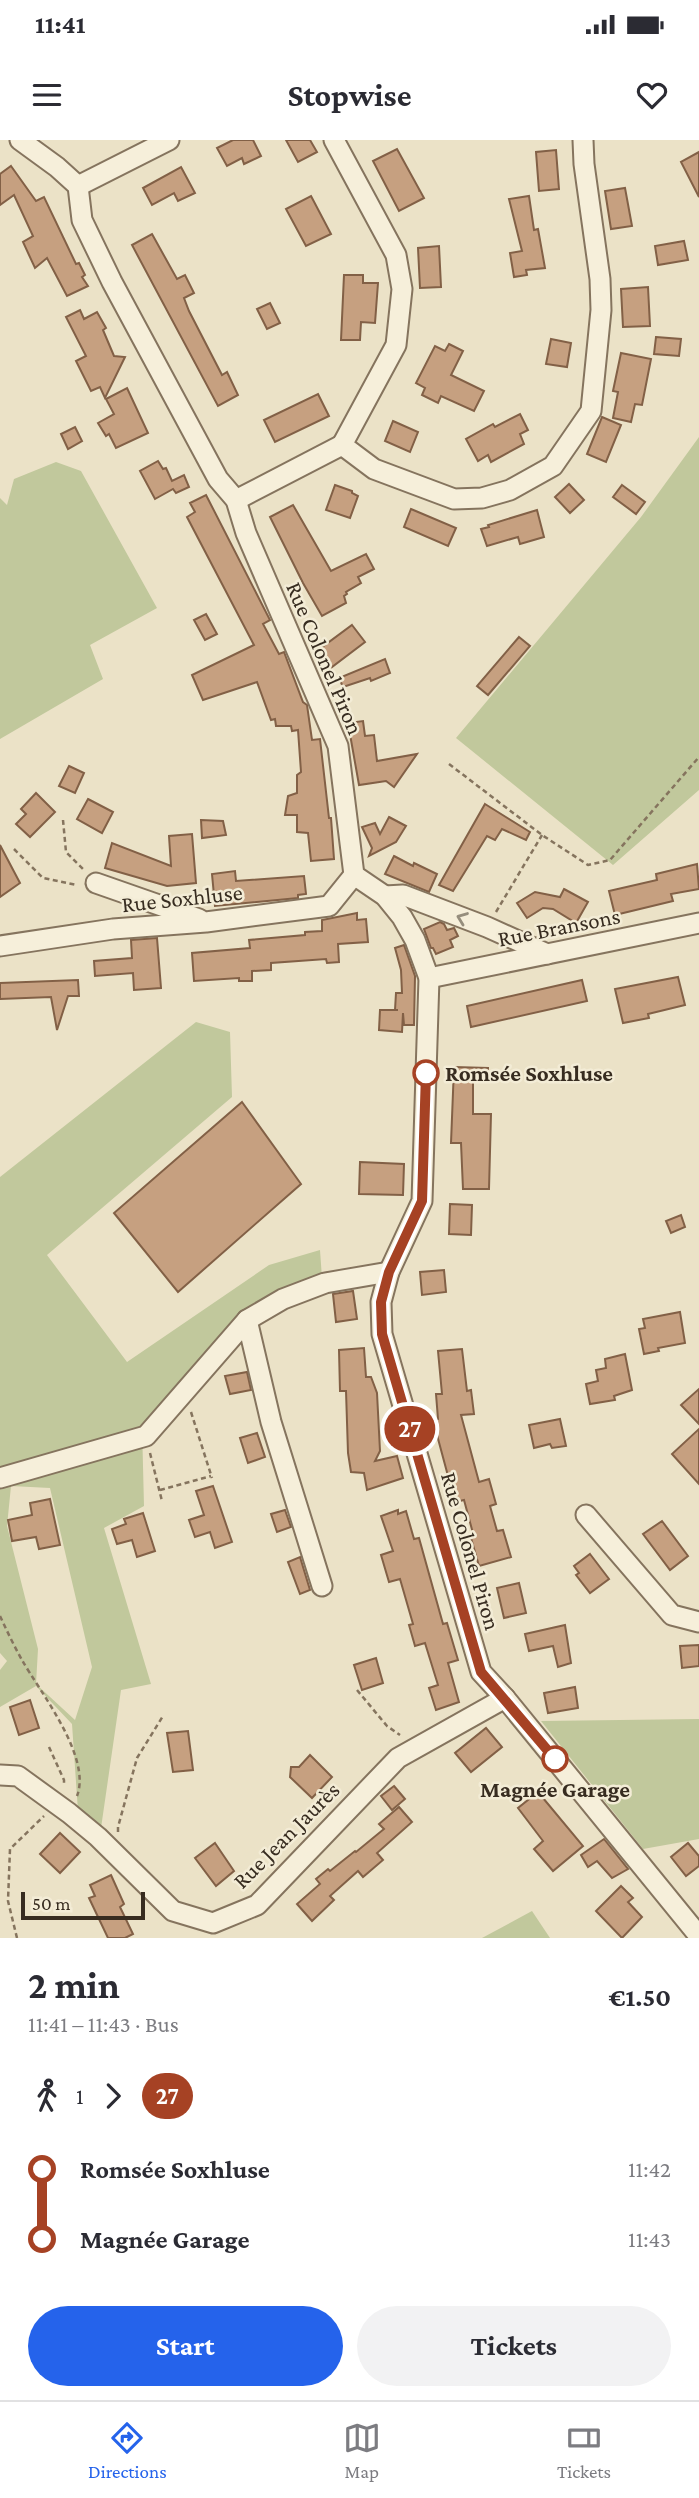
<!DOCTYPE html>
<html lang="en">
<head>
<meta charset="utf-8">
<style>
  :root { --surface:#fff; --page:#f2f2f3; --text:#2b2b33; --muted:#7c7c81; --line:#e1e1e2; --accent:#2563eb }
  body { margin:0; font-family:"Crimson Pro",serif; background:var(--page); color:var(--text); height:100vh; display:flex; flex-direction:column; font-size:26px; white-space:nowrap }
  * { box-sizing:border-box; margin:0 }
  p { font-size:23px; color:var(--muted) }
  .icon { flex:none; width:38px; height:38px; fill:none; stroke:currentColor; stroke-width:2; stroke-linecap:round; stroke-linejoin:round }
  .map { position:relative; height:1798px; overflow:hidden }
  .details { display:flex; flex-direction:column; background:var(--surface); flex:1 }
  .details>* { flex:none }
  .badge { padding:0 14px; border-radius:23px; font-size:24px; line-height:46px }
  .scale { position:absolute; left:21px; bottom:18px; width:124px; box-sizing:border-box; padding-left:7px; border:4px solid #372c20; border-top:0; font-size:19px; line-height:24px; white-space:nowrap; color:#372c20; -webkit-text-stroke:5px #f3ecd6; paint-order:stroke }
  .map>.badge { position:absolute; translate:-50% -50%; box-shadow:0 0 0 4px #fff }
  .legs { display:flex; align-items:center; gap:10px; height:77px; padding:0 28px; font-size:23px }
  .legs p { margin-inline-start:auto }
  .summary { display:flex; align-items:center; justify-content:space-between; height:119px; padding:0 28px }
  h1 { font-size:38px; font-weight:700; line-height:52px }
  .action { display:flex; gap:14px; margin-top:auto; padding:14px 28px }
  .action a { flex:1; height:80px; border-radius:42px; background:var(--accent); color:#fff; font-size:28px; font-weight:700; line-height:80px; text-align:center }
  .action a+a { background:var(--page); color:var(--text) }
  ul { padding:0 28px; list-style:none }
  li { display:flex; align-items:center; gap:24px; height:70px; font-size:26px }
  li i { display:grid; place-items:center; width:10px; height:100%; margin:0 9px; background:currentColor }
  li i::after { content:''; width:18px; height:18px; margin:-9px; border:5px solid; border-radius:50%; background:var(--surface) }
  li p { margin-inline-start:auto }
  li:first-child i { background:linear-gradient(#0000 50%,currentColor 0) }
  li:last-child i { background:linear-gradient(currentColor 50%,#0000 0) }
  .status { display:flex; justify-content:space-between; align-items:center; height:49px; padding:0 35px; background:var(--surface); direction:ltr }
  .status svg { height:19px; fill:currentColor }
  header { display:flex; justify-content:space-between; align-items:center; height:91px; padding:0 28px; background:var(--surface); font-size:32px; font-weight:700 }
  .tabs { display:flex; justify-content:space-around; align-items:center; height:98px; border-top:2px solid var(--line); background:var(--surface); font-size:19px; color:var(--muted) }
  .tabs a { display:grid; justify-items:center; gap:4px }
  .tabs .current { color:var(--accent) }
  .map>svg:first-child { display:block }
  .green { fill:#c1c89c; fill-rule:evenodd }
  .building { fill:#c6a080; stroke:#826046; stroke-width:2 }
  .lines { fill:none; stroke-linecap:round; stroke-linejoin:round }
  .minor-casing { stroke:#85745e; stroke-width:23 }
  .path { stroke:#85745e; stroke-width:2.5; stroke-dasharray:5 3.5; stroke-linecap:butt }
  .minor { stroke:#f6efda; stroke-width:19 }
  .oneway { stroke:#968e7d }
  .line-1-casing { stroke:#fff; stroke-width:16 }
  .line-1 { stroke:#a64224; stroke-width:10 }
  .stop-1-dot { fill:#fff; stroke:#a64224; stroke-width:3.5 }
  .labels { text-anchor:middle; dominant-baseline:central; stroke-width:5; stroke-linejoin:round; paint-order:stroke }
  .street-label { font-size:23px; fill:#372c20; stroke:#f3ecd6 }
  .stop-label { font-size:23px; font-weight:bold; fill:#372c20; stroke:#f3ecd6; text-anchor:start }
</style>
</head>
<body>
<div class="status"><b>11:41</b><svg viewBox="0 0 49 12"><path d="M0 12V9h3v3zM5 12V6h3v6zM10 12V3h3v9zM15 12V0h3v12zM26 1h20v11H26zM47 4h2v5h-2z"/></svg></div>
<header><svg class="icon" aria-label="menu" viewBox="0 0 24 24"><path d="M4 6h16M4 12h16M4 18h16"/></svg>Stopwise<svg class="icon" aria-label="heart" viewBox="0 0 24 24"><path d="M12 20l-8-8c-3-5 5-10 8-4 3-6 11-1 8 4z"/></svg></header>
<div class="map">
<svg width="699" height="1798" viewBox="0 0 699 1798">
  <rect width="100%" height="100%" fill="#ebe2c7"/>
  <g class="green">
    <polygon points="699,297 699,650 613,725 456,598 641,377"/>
    <polygon points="56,322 81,331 157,468 90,505 103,539 0,599 0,358 7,365 14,339"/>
    <path d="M196,882l34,10 2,65 -185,158 80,107 142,-97 51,-15 2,28 -71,28 -109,120 2,80 -40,22 47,156 -30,6 -20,138 -23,-17 -6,-87 -36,-38 -36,21v-37l7,-9 -7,-8v-476zM11,1346l39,2 42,179 -17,53 -39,-36 2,-35 -31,-123z"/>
    <polygon points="699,1579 699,1699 643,1709 541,1581"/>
    <polygon points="532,1771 550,1798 482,1798"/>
  </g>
  <g class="building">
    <polygon points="233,0 253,0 261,16 244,24 242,18 227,26 217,8"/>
    <polygon points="286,0 310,0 317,12 298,22"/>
    <polygon points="397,9 424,58 399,71 373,21"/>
    <polygon points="556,10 559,49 539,51 536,12"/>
    <polygon points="699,12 699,57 681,22"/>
    <polygon points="11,26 36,61 44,57 76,124 79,123 85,135 82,137 88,146 67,156 47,118 35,128 23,102 33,96 14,55 0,65 0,34"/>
    <polygon points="181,27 195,53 178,61 174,53 152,65 143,48"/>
    <polygon points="625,48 632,86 611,89 605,51"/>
    <polygon points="311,56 331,94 306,106 286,69"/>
    <polygon points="529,56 534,90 538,89 545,128 526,130 527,135 514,137 510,113 522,111 509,59"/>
    <polygon points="152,94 177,139 185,135 194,153 184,158 189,171 222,235 227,232 238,255 218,266 132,105"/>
    <polygon points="684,101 688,120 658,125 655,106"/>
    <polygon points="439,106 441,147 420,148 418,108"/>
    <polygon points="344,135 363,135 363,143 378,143 375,183 361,182 360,200 341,200"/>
    <polygon points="648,147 650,186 623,187 621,149"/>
    <polygon points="270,163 280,183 267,189 257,169"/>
    <polygon points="80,170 84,179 97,172 106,188 103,190 114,216 125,217 105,258 100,247 91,251 76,221 86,216 66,177"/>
    <polygon points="656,197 681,199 679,216 654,214"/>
    <polygon points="551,199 571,203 567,227 546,224"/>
    <polygon points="449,204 463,211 451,235 484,251 474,271 441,256 438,263 422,255 425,248 416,243 435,206 445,211"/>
    <polygon points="621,213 651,219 642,265 635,264 631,282 613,278 618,252 613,251"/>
    <polygon points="127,248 148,293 116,308 109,294 106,296 98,283 114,274 106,259"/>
    <polygon points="318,254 329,276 275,302 264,280"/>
    <polygon points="520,274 528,290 520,294 524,304 491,322 488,315 478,321 466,299 493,284 495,287"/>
    <polygon points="602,277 621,285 606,322 587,314"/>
    <polygon points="393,281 418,292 410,312 385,301"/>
    <polygon points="75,287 82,301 68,309 61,294"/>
    <polygon points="158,321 163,329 166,328 172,341 184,335 189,347 176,353 173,349 155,359 140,331"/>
    <polygon points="569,344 584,360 570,373 555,357"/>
    <polygon points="335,345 352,351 352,353 358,356 350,378 326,370"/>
    <polygon points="622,345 645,362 636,374 613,357"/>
    <polygon points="206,355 270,480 263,484 279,514 284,512 303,562 307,565 312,600 320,599 329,678 331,678 334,719 311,721 308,693 297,692 297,675 285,675 288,656 297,653 297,635 301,632 298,590 292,591 291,586 276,586 275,579 271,580 257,542 203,560 192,535 254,505 187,377 195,372 190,363"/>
    <polygon points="293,365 331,431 366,414 374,429 358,437 361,443 346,452 347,454 344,456 346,463 322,476 303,443 270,377"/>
    <polygon points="411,369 456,388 448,406 404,387"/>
    <polygon points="537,370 544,397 520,404 518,397 487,406 481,389 489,387 488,385"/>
    <polygon points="206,474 217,494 205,500 194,480"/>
    <polygon points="352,485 365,502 328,530 321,508"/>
    <polygon points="519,497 530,506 488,555 477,546"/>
    <polygon points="385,519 390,533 371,541 370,538 343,547 339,538"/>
    <polygon points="363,581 365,596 374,595 377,621 417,614 394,647 386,641 359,645 348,583"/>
    <polygon points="69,626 84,633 75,653 59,646"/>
    <polygon points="36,653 55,672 30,697 16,684 26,674 21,669"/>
    <polygon points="88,659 113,672 102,693 77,679"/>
    <polygon points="485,664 530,692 526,700 502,689 495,700 487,696 453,751 439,745"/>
    <polygon points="389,677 406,686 396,702 369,716 372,708 362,687 375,683 380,694"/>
    <polygon points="201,680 223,681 226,695 202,698"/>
    <polygon points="192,694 196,743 167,746 105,728 112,703 171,726 169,696"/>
    <polygon points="0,705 20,743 0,757"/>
    <polygon points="394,716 413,726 414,723 437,734 429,752 385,734"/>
    <polygon points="697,724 699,749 671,754 673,761 615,775 609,751 657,740 656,734"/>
    <polygon points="235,731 236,741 304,736 306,754 298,755 298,758 215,766 212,734"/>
    <polygon points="564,749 588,762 576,783 553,769 543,768 527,778 517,763 535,752 560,757"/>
    <polygon points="357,773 357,780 366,779 368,802 338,804 339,822 327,823 326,819 271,823 271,830 252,831 252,841 239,841 239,838 194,841 192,813 250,808 249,800 305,795 305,792 322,791 322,780"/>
    <polygon points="440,782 444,784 447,790 454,788 458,796 450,800 453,807 436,814 433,808 431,808 424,789"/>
    <polygon points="157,798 161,848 134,850 133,833 95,836 94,821 132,818 131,800"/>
    <polygon points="404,805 415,836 414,885 404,885 403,873 402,892 379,890 380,870 398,870 395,870 396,853 402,853 401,830 395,808"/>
    <polygon points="678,837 685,865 648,874 649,878 623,883 615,849"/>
    <polygon points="78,840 79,856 68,856 57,890 51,857 0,859 0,843"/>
    <polygon points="582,840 587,861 471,887 467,866"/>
    <polygon points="454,927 488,928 488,941 473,940 473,974 491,974 489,1049 463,1049 461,1003 451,1003"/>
    <polygon points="242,962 301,1044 178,1152 114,1073"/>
    <polygon points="360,1022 404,1024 403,1055 359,1054"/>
    <polygon points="450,1064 472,1065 471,1095 449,1094"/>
    <polygon points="681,1075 685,1087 671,1093 666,1081"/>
    <polygon points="444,1130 446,1152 422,1155 420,1132"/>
    <polygon points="353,1151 357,1179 336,1182 333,1154"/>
    <polygon points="680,1172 685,1203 658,1208 659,1211 644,1214 639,1189 645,1188 643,1179"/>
    <polygon points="364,1208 366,1237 371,1237 377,1253 380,1311 375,1321 397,1316 403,1338 367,1350 364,1333 351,1332 348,1313 346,1251 340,1251 339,1210"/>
    <polygon points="462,1209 467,1251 471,1250 474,1274 461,1275 479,1342 489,1339 496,1364 490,1366 497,1391 503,1390 511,1417 479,1426 471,1398 474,1397 464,1360 455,1362 433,1280 438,1279 436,1254 442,1254 438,1211"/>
    <polygon points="625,1214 632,1250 614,1256 615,1260 590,1264 586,1244 598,1241 596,1230 606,1228 605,1219"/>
    <polygon points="247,1232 251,1250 230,1254 225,1236"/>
    <polygon points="699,1249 699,1284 681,1265"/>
    <polygon points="560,1279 566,1306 552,1308 550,1304 534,1308 529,1285"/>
    <polygon points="699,1289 699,1344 672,1314"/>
    <polygon points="257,1293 265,1317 248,1323 240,1298"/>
    <polygon points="213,1346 232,1402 215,1408 210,1392 195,1397 189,1380 204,1375 196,1351"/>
    <polygon points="50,1359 60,1405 39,1409 36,1397 12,1401 8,1380 32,1375 30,1363"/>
    <polygon points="285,1370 291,1387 277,1392 271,1374"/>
    <polygon points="398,1370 398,1374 406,1371 414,1399 419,1398 443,1484 447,1483 458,1520 448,1523 459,1562 436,1570 429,1548 438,1545 425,1503 415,1506 409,1485 413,1484 400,1439 389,1442 381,1415 393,1411 381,1376"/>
    <polygon points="143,1373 155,1411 137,1417 132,1400 117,1404 112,1389 126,1384 124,1379"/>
    <polygon points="662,1381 688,1416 670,1430 643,1394"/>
    <polygon points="590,1414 609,1439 590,1453 576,1435 579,1433 574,1426"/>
    <polygon points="300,1417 310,1450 300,1454 288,1422"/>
    <polygon points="519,1443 526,1473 504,1478 497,1448"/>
    <polygon points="565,1485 571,1523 558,1527 553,1506 529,1511 525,1494"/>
    <polygon points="699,1505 699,1526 682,1528 680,1506"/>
    <polygon points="376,1518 383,1543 362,1550 354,1525"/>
    <polygon points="575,1547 578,1568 548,1573 544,1553"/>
    <polygon points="30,1560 39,1588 19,1595 10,1567"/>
    <polygon points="486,1588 502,1607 471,1632 455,1613"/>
    <polygon points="188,1591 193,1630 173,1632 167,1593"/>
    <polygon points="310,1615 332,1637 312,1658 290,1637 291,1627 299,1627"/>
    <polygon points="394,1646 405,1659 392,1670 381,1656"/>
    <polygon points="538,1652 583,1706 553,1731 534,1709 543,1701 518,1668"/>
    <polygon points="399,1667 412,1682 377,1713 383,1720 363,1737 358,1731 330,1756 334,1760 312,1781 297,1764 320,1744 316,1739 328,1729 330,1731 355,1711 356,1712 384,1689 379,1684"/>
    <polygon points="60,1693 80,1712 60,1733 40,1714"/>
    <polygon points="604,1699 628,1729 612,1738 597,1721 588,1727 581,1715"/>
    <polygon points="215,1703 234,1731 216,1746 195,1718"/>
    <polygon points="688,1703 699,1716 699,1726 686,1736 671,1717"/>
    <polygon points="111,1735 124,1764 120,1767 133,1794 125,1798 108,1798 89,1758 95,1756 90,1745"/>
    <polygon points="621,1746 633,1758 628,1762 642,1777 622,1798 596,1771"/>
  </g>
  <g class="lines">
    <defs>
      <g id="minor">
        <polyline points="20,0 57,27 78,46 82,80 112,142 218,339 236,360 246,393 338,606 354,735 385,756 402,777 415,800 429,838 422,1061 389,1132 381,1162 382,1194 481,1532 505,1558 699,1796"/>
        <polyline points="334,0 396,115 402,149 396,205 342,305"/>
        <polyline points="78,46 169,0"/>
        <polyline points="342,305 374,329 454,359 482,358 510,350 553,326 591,271 601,170 600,139 584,24 583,0"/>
        <polyline points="236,360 342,305"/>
        <polyline points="96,743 199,779"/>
        <polyline points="385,756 403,755 487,787 547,814"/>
        <polyline points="0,806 113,789 206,782 329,766 354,735"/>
        <polyline points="429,838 699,783"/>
        <polyline points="247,1180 271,1282 322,1446"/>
        <polyline points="0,1338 146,1296 247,1180 283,1159 325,1143 389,1132"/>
        <polyline points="586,1375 672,1475 699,1482"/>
        <polyline points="0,1635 18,1636 69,1673 98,1697 173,1771 213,1783 257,1765 398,1618 505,1558"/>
      </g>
    </defs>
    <use href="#minor" class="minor-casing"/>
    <g class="path">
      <polyline points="449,624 542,695 588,725 610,720 699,617"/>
      <polyline points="63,680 66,712 83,729"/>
      <polyline points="14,709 43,738 77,745"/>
      <polyline points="496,772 542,695"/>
      <polyline points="191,1272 212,1338"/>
      <polyline points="150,1313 162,1361"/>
      <polyline points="160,1350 211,1336"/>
      <path d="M0,1476c7,15 14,30 22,44 18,32 70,97 55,136"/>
      <polyline points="357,1550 387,1586 400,1595"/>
      <polyline points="49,1607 64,1640 64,1646"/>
      <polyline points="118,1692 118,1687 137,1618 163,1576"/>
      <polyline points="17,1798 8,1761 10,1709 44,1676"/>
    </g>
    <use href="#minor" class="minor"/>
  </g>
  <defs><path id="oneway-chevron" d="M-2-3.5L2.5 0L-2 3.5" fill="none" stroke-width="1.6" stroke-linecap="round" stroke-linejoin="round" transform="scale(1.75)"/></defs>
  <use class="oneway" href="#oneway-chevron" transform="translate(462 778) rotate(-159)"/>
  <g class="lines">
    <defs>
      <polyline id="line-1" points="426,933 422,1061 389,1132 381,1162 382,1194 481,1532 555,1619"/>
    </defs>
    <use href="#line-1" class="line-1-casing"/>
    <use href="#line-1" class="line-1"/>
  </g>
  <g class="stop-1-dot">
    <circle cx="426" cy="933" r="12"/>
    <circle cx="555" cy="1619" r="12"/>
  </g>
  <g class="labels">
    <g class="street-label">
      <text transform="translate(325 518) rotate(67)">Rue Colonel Piron</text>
      <text transform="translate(182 758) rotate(-6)">Rue Soxhluse</text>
      <text transform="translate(559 787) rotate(-11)">Rue Bransons</text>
      <text transform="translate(471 1411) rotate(74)">Rue Colonel Piron</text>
      <text transform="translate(286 1695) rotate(-45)">Rue Jean Jaurès</text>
    </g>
    <g class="stop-label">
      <text x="445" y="933">Romsée Soxhluse</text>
      <text x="555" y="1649" text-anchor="middle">Magnée Garage</text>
    </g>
  </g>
</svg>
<div class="scale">50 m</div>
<b class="badge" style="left:410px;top:1289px;background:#a64224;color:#fff">27</b>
</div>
<section class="details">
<div class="summary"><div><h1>2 min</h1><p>11:41 – 11:43 · Bus</p></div><b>€1.50</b></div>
<div class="legs"><svg class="icon" aria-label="walk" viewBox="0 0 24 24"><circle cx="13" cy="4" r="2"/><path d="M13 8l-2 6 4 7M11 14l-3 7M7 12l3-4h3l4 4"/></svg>1<svg class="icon" aria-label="forward" viewBox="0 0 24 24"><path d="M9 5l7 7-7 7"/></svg><b class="badge" style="background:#a64224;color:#fff">27</b></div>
<ul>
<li><i style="color:#a64224"></i><b>Romsée Soxhluse</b><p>11:42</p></li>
<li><i style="color:#a64224"></i><b>Magnée Garage</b><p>11:43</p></li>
</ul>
<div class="action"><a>Start</a><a>Tickets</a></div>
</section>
<nav class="tabs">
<a class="current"><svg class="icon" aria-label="directions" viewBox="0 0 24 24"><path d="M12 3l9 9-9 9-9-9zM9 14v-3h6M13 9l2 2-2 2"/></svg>Directions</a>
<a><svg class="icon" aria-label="map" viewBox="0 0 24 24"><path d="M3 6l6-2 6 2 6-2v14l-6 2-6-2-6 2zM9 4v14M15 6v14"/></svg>Map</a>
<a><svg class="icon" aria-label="tickets" viewBox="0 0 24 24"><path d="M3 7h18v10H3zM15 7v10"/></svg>Tickets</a>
</nav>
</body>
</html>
